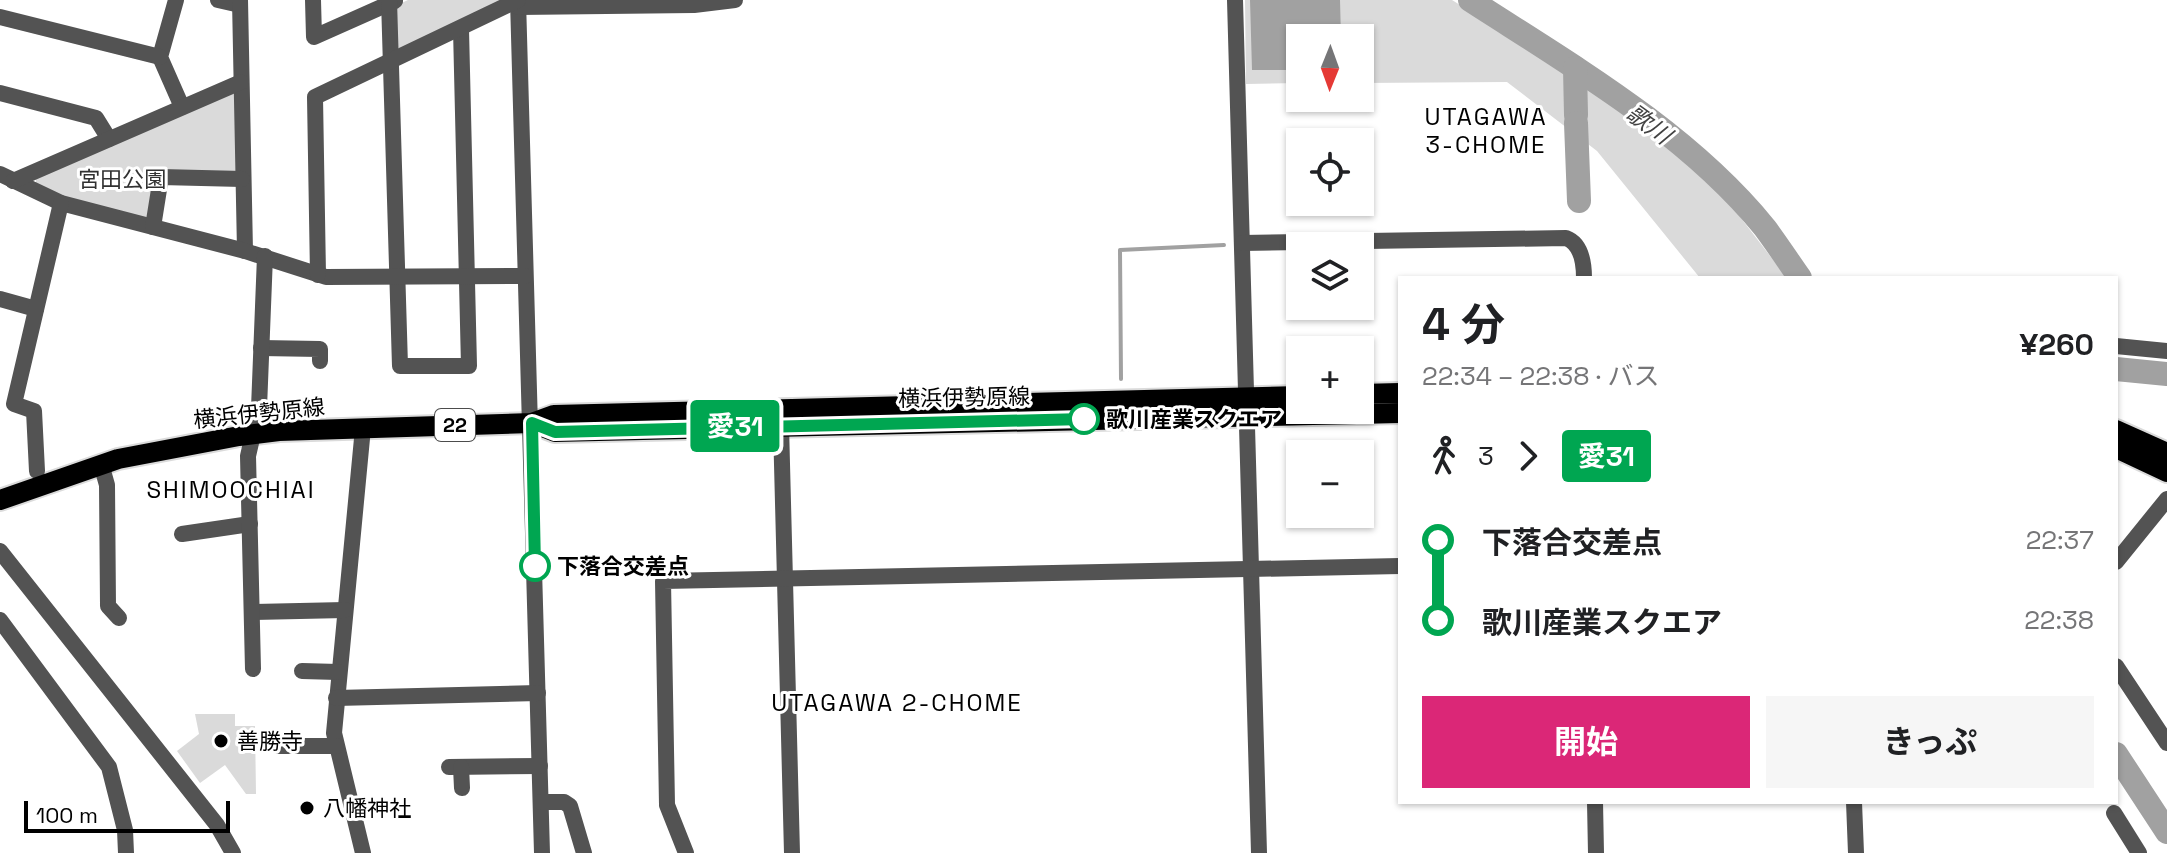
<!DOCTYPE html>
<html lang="ja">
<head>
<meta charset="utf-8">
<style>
  :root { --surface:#fff; --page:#f6f6f6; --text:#202124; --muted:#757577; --accent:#db2777 }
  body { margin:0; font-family:"Space Grotesk","Noto Sans JP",sans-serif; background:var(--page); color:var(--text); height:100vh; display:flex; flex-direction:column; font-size:30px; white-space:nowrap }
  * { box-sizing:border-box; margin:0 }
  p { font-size:26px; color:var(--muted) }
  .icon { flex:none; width:44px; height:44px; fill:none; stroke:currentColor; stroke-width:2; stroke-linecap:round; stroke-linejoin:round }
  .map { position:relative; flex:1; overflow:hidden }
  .side { position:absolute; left:1398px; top:276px; width:720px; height:528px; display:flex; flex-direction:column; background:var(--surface); border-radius:0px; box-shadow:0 2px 6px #0004 }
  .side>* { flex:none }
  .badge { padding:0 16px; border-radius:6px; font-size:28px; line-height:52px }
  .needle { width:52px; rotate:181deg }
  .tools { position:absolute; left:1286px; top:24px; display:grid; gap:16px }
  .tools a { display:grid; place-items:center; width:88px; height:88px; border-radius:0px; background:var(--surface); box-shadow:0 2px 6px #0004; font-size:40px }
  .scale { position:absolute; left:24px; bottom:20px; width:206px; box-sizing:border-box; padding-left:8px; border:4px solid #000; border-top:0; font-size:22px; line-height:28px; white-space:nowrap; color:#000; -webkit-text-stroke:6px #fff; paint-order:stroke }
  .map>.badge { position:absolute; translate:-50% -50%; box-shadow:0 0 0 4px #fff }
  .legs { display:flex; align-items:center; gap:12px; height:88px; padding:0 24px; font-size:26px }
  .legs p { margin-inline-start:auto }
  .overview { display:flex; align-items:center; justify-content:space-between; height:136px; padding:0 24px }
  h1 { font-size:44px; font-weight:700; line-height:60px }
  .action { display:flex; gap:16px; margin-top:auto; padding:16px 24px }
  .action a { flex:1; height:92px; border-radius:0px; background:var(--accent); color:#fff; font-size:32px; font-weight:700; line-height:92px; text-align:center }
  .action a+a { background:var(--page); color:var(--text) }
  ul { padding:0 24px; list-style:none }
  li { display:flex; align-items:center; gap:28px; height:80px; font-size:30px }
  li i { display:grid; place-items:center; width:12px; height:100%; margin:0 10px; background:currentColor }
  li i::after { content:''; width:20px; height:20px; margin:-10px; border:6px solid; border-radius:50%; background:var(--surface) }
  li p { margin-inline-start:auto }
  li:first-child i { background:linear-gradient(#0000 50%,currentColor 0) }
  li:last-child i { background:linear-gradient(currentColor 50%,#0000 0) }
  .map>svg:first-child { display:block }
  .green { fill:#dadada }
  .water { fill:#a1a1a1 }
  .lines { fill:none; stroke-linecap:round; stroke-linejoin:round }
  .stream { stroke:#a1a1a1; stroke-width:4 }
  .river { stroke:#a1a1a1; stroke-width:24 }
  .major-casing { stroke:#dbdbdb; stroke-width:24 }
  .minor { stroke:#535353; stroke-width:16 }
  .major { stroke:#000; stroke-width:20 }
  .line-1-casing { stroke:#fff; stroke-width:18 }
  .line-1 { stroke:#00a651; stroke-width:12 }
  .stop-1-dot { fill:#fff; stroke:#00a651; stroke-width:4 }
  .poi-dot { fill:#000; stroke:#fff; stroke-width:3 }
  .labels { text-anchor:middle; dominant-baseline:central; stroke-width:6; stroke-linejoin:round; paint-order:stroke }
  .shield { fill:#fff; stroke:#4c4c4c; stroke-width:2 }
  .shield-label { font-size:20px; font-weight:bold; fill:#000 }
  .park-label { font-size:22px; fill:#313131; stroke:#fff }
  .street-label { font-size:22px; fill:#000; stroke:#fff }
  .stop-label { font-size:22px; font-weight:bold; fill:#000; stroke:#fff; text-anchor:start }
  .poi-label { font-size:22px; fill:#000; stroke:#fff; text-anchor:start }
  .neighbourhood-label { font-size:24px; letter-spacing:2px; fill:#000; stroke:#fff }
  .water-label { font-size:24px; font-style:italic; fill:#424242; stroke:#fff }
</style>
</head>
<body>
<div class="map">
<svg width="2167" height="853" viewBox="0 0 2167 853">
  <rect width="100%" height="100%" fill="#fff"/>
  <g class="green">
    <polygon points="408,0 502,0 397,54 395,6"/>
    <polygon points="1245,0 1452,0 1578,78 1664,140 1714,183 1787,278 1700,278 1597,151 1507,82 1360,83 1360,38 1300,38 1300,83 1246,84"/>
    <polygon points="230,91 237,96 239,173 159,174 149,222 36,188 36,179"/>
    <polygon points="195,714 235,714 235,726 255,726 256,794 246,794 225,765 200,783 177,751 199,734"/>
  </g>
  <polygon class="water" points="1250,0 1340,0 1341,38 1300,38 1300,70 1252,70"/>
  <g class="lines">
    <polyline class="stream" points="1121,379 1120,250 1224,245"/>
    <g class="river">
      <path d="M1470,0c102,66 217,132 295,228 12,16 23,33 35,50"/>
      <polyline points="1575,68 1576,115"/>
      <polyline points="1576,123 1579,201"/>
      <polyline points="2116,369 2167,374"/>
      <polyline points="2116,754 2167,832"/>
    </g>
    <defs>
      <g id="major">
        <polyline points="1360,394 1400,393"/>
        <polyline points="532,423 555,432 1400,413"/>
        <polyline points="2116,430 2167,453"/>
        <polyline points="2116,448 2167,472"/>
        <polyline points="0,500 118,459 239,436 279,431 532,423 554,415 1300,396"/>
      </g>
    </defs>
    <use href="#major" class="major-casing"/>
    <g class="minor">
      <polyline points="176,0 160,57 182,107"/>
      <polyline points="218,0 240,5"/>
      <polyline points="240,0 245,251"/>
      <polyline points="313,0 314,37 395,1"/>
      <polyline points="389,0 400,366 469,366 461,29"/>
      <polyline points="518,0 542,853"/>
      <polyline points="1235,0 1259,853"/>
      <polyline points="518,7 694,5 735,0"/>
      <polyline points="0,17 160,57"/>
      <polyline points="0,93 96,118 109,139"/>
      <polyline points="0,174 61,203 245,251 326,277 525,276"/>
      <polyline points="13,181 241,82"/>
      <polyline points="153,227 161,177 242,179"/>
      <path d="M1242,243l324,-5c16,6 18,25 18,40"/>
      <polyline points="318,275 315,97 518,0"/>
      <polyline points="0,299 36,309"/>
      <polyline points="2116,346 2167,351"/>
      <polyline points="261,348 320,349 320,361"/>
      <polyline points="781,425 792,853"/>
      <polyline points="363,428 334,733 363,853"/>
      <polyline points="101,464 107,485 108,606 119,618"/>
      <polyline points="37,471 34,411 14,404 61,203"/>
      <polyline points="182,534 250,524"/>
      <polyline points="0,551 217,825 233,853"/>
      <polyline points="2116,562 2167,499"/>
      <polyline points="252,612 345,610"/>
      <polyline points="0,620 109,767 125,830 126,853"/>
      <polyline points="2116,666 2167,743"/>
      <polyline points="253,669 248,456 259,408 265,256"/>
      <polyline points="302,671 338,672"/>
      <polyline points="336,698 538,693"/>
      <polyline points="279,746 336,746"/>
      <polyline points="449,767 540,766"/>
      <polyline points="461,767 462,788"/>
      <polyline points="541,802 564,802 570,806 584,853"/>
      <polyline points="1595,802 1596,853"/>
      <polyline points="1854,802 1856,853"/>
      <polyline points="2114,813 2139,853"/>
      <polyline points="686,853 667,805 663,581 1400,566"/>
    </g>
    <use href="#major" class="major"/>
  </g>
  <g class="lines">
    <defs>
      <polyline id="line-1" points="535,566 532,423 555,432 1084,419"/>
    </defs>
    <use href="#line-1" class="line-1-casing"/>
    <use href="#line-1" class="line-1"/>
  </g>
  <g class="stop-1-dot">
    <circle cx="1084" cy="419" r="14"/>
    <circle cx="535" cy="566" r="14"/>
  </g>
  <g class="poi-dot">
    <circle cx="221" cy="741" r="8"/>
    <circle cx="307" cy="808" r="8"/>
  </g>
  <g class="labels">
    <rect class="shield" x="435" y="409" width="40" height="32" rx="6"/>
    <g class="shield-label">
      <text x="455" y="425">22</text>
    </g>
    <g class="park-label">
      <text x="122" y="179">宮田公園</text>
    </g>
    <g class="street-label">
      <text transform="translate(964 397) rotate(-1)">横浜伊勢原線</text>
      <text transform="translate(259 413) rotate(-6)">横浜伊勢原線</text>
    </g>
    <g class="stop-label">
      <text x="1106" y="419">歌川産業スクエア</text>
      <text x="557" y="566">下落合交差点</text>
    </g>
    <g class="poi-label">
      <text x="237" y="741">善勝寺</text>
      <text x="323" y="808">八幡神社</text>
    </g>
    <g class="neighbourhood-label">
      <text x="1486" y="116">UTAGAWA<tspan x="1486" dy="28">3-CHOME</tspan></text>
      <text x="231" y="489">SHIMOOCHIAI</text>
      <text x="897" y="702">UTAGAWA 2-CHOME</text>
    </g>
    <g class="water-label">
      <text transform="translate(1649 124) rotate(36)">歌川</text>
    </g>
  </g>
</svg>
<div class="tools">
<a><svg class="needle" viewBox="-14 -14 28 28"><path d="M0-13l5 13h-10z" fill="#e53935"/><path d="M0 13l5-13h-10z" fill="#757577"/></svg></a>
<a><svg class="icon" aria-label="locate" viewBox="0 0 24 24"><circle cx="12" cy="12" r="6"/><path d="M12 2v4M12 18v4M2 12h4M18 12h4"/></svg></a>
<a><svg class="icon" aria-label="layers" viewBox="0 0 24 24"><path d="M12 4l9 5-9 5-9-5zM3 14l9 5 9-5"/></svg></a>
<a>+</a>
<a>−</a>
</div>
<div class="scale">100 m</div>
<b class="badge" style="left:735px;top:426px;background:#00a651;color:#fff">愛31</b>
<section class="side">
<div class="overview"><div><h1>4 分</h1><p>22:34 – 22:38 · バス</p></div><b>¥260</b></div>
<div class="legs"><svg class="icon" aria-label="walk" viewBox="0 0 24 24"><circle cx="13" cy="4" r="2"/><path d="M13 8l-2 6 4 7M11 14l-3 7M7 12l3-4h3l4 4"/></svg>3<svg class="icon" aria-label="forward" viewBox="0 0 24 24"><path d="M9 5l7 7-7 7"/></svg><b class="badge" style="background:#00a651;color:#fff">愛31</b></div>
<ul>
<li><i style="color:#00a651"></i><b>下落合交差点</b><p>22:37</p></li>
<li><i style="color:#00a651"></i><b>歌川産業スクエア</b><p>22:38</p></li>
</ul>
<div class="action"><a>開始</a><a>きっぷ</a></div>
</section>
</div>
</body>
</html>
